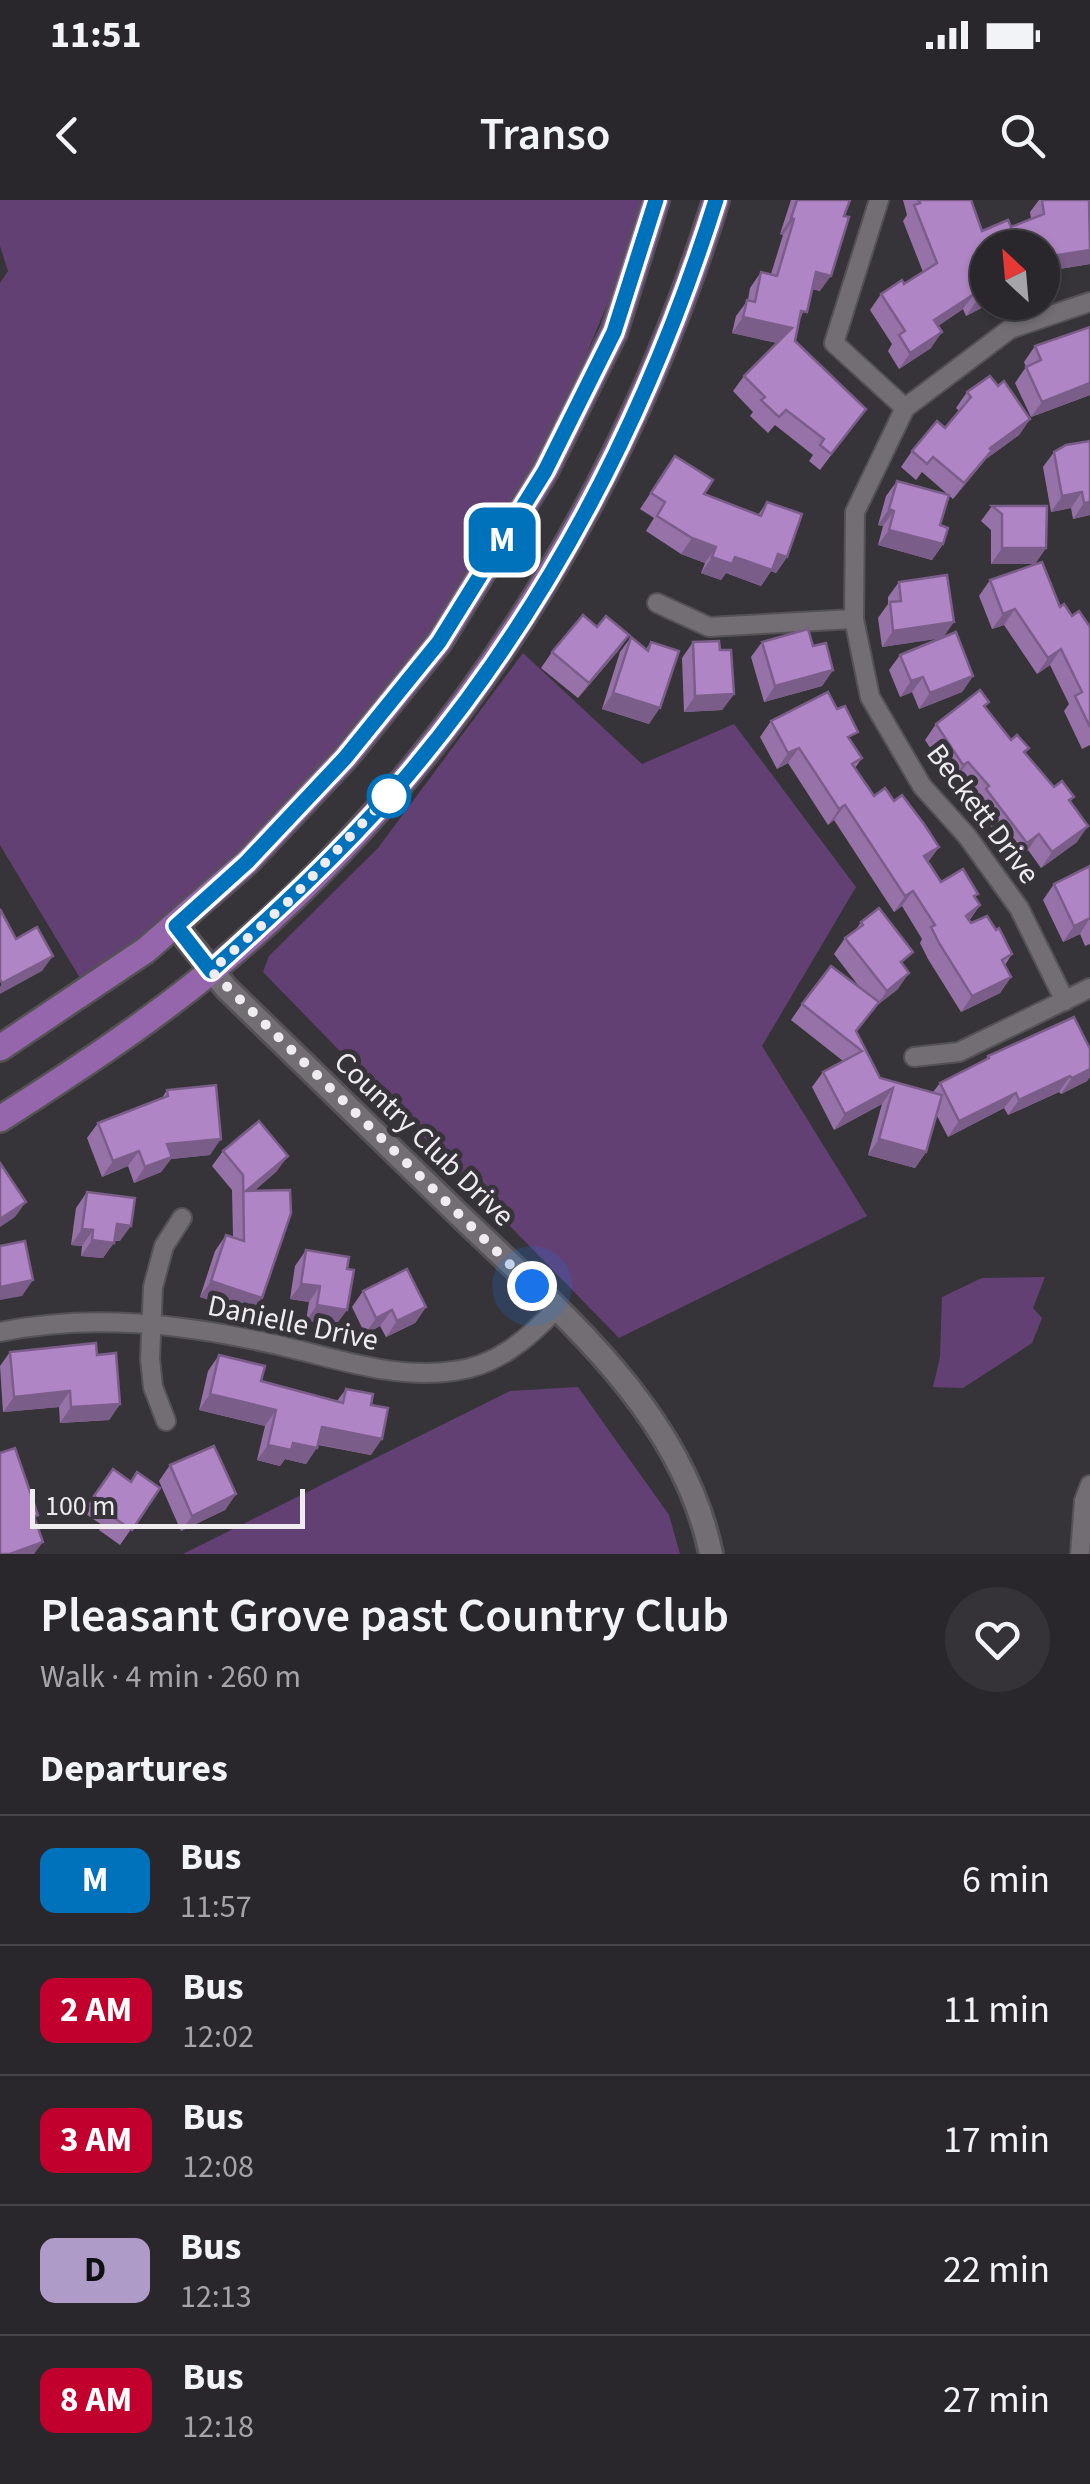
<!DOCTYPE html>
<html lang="en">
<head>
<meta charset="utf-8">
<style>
  :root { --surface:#29272b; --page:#353337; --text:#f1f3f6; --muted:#a5a5a9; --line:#454447 }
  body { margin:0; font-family:"Source Sans 3",sans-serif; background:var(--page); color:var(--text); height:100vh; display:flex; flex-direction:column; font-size:38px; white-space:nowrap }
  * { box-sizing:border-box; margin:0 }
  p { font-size:32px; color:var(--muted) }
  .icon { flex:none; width:55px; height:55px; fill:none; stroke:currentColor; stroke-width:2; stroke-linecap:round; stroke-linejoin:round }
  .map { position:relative; height:1354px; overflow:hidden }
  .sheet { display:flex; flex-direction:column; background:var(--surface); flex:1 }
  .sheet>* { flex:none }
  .badge { padding:0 20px; border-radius:15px; font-size:35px; line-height:65px }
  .needle { width:65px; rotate:334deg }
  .fabs { position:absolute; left:970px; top:30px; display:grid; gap:20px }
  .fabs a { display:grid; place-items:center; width:90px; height:90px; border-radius:50%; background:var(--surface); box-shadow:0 2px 8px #0004,0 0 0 2px var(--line); font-size:50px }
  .scale { position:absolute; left:30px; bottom:25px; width:275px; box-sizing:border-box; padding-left:10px; border:5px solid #eeecef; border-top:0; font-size:28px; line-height:35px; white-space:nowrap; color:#eeecef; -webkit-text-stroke:8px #373439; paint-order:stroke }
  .you { position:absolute; width:50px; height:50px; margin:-25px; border:8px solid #fff; border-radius:50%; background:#1a73e8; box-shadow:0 0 0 15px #1a73e833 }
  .map>.badge { position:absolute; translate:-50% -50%; box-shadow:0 0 0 5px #fff }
  h2 { padding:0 40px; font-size:38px; line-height:90px }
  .round { display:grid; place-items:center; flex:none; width:105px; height:105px; border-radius:52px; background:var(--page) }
  .summary { display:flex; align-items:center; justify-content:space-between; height:170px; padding:0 40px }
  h1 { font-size:48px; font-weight:600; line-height:75px }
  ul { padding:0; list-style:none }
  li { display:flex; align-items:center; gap:30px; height:130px; padding:0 40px; border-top:2px solid var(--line) }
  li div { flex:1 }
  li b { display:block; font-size:38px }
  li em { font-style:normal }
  li .badge { min-width:110px; font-weight:700; text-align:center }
  .status { display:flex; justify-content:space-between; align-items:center; height:70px; padding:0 50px; background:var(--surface); direction:ltr }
  .status svg { height:28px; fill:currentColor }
  header { display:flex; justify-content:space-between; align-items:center; height:130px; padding:0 40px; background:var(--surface); font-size:45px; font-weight:600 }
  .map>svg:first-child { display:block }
  .green { fill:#634074 }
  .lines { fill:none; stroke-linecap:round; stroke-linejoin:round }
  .street-casing { stroke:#555256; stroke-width:22 }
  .secondary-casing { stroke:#555256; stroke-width:28 }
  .primary-casing { stroke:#555256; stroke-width:30 }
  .street { stroke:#726e74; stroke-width:18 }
  .secondary { stroke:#726e74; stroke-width:22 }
  .primary { stroke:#9566ab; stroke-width:25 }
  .wall { fill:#9772a9 }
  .shaded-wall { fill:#7b5d8a }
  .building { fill:#b085c5; stroke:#7b5d8a; stroke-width:2.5 }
  .line-casing { stroke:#fff; stroke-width:22 }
  .line { stroke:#0072bc; stroke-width:15 }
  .walk { stroke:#eeecef; stroke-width:10; stroke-dasharray:0 18 }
  .stop-dot { fill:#fff; stroke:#0072bc; stroke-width:5 }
  .labels { text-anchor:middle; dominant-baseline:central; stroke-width:10; stroke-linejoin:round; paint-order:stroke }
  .street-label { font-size:30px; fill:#eeecef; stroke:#373439 }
</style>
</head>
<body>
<div class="status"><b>11:51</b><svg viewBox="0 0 49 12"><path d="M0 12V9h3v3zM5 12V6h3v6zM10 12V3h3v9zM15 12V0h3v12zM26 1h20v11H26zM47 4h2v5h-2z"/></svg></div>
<header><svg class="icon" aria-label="back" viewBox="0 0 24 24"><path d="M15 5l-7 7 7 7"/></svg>Transo<svg class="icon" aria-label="search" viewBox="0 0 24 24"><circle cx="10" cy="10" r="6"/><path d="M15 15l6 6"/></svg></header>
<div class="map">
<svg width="1090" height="1354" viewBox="0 0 1090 1354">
  <rect width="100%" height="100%" fill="#373439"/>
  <g class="green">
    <path d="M0,0h645c-109,329 -285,575 -562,783l-83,-138v-562l8,-12 -8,-25z"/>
    <polygon points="523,453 642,564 734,524 856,687 762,846 867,1016 619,1138 263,772 269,756 378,648"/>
    <polygon points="1045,1077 1033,1108 1042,1118 1032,1143 963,1188 933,1187 940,1157 942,1097 982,1078"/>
    <polygon points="578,1187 669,1315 680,1354 183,1354 510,1191"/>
  </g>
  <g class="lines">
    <defs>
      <g id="street">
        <polyline points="879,0 834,143 905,208"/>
        <polyline points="657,403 709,427 854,419"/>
        <polyline points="1065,801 1019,708 967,636 922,586 870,497 854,419 855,312 905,208 1010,129 1090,102"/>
        <polyline points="914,857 959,852 1090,788"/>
        <path d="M0,1132c91,-19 183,-8 273,12 60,13 119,36 181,27 42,-5 74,-32 102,-62"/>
        <polyline points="166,1221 153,1187 150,1159 153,1087 164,1046 182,1018"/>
        <polyline points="1080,1354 1084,1301 1090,1285"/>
      </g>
      <path id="secondary" d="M176,726l50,62c74,73 149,145 224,218 102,100 231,200 261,348"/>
      <g id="primary">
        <polyline points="0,848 146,750 247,662 345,558 439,442 545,271 614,132 656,0"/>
        <path d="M0,919c72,-46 144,-93 210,-147 243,-200 413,-473 506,-772"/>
      </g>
    </defs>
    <use href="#street" class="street-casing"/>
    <use href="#secondary" class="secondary-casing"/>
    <use href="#primary" class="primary-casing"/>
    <use href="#street" class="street"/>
    <use href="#secondary" class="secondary"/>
    <use href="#primary" class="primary"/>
  </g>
  <g class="wall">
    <polygon points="791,0 850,0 820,91 812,89 798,125 795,141 866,209 820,270 809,261 813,255 775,225 768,233 750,216 753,212 733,191 744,176 777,143 732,133 736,116 748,100 750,88 761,72 771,74 783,35 780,34"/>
    <polygon points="903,0 971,0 982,31 1011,27 1031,19 1030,12 1039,0 1089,0 1090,64 1047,71 1042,48 988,48 991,103 966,116 963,109 938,126 931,148 899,169 888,151 892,144 870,110 881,94 904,84 923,72 903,21 907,15"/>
    <polygon points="1090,127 1090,195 1031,217 1015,183 1026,167 1024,162 1035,146"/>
    <polygon points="998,186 1030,219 1019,235 986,259 953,299 922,272 916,280 901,267 912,251 945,228 959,211 956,208 967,192"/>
    <polygon points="1090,241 1090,315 1073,319 1071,308 1051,312 1043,267 1054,252"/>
    <polygon points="675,256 704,294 758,315 767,302 787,357 776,373 771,371 761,386 726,373 721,380 701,373 705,363 681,354 646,331 654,318 640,309"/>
    <polygon points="897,281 940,325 943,344 932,360 878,345 883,326 878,325 886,296"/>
    <polygon points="992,306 1046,348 1035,364 1060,407 1090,427 1090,545 1082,549 1064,511 1069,504 1050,465 1037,474 1004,425 992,429 979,396 990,380 1035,364 991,364 991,330 981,321"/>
    <polygon points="899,382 973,476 962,492 919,509 912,492 900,497 889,470 900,455 941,438 882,447 878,418 888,404 888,397"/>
    <polygon points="597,427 629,435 618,451 578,498 541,468 552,452"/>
    <polygon points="631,437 646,449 651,442 649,524 602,509 620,452"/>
    <polygon points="693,442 720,450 734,494 722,510 684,512 682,458"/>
    <polygon points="762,442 813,446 833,470 822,486 764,502 751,457"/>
    <polygon points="986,507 1011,540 1029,548 1025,553 1054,587 1074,597 1070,602 1077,642 1041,668 1028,650 1016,659 975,605 977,601 957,577 952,581 925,540 936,524"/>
    <polygon points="771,521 851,542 862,558 855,568 874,596 894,601 939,647 928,662 941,682 978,694 975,697 980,705 969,721 1012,754 1005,765 1011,777 1000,793 961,812 928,759 920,743 922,739 902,706 894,712 834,620 828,625 788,563 777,569 760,537"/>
    <polygon points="1090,666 1090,744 1085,746 1080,734 1063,742 1043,700 1054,684"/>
    <polygon points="861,722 904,766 898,789 876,806 856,832 880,878 933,892 940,883 985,860 988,856 1090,849 1090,877 1087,881 1061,894 1059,892 1008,915 1004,908 948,937 936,914 926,952 915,968 868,955 882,904 834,930 812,887 823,872 843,861 791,820 802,804 861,789 834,754 845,738 855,731"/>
    <polygon points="167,890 210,955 171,959 161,972 134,983 128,966 102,977 87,938 98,923 162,898"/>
    <polygon points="223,951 277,971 254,991 251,1114 200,1097 215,1051 226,1035 233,1037 232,990 212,966"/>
    <polygon points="87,992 120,1041 114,1041 103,1058 81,1056 82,1046 71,1045 76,1008"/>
    <polygon points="306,1050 336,1125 306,1121 309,1102 290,1099 295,1066"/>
    <polygon points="363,1091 426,1107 415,1123 386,1137 380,1126 365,1134 352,1107"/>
    <polygon points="10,1152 97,1155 120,1204 109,1220 60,1223 59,1207 3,1212 0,1166"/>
    <polygon points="219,1155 261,1181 337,1201 346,1189 371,1205 371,1255 318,1245 306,1264 285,1259 280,1266 257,1260 265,1226 199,1210 208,1171"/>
    <polygon points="170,1265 236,1294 225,1310 181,1331 159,1281"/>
    <polygon points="113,1269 131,1282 160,1288 120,1345 99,1330 102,1325 83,1312"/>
  </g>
  <g class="shaded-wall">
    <polygon points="791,18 794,19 783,35 780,34"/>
    <polygon points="1090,50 1090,64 1047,71 1042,77 1042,61 1045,57"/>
    <polygon points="816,72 831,76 820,91 805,87"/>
    <polygon points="974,94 963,109 923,136 934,120"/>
    <polygon points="988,95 988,102 991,103 966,116 977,100"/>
    <polygon points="743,117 792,128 781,144 732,133"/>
    <polygon points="942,132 931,148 899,169 910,153"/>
    <polygon points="1090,183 1090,195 1031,217 1042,202"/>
    <polygon points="1030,219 1019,235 986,259 953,299 989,249"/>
    <polygon points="1082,292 1071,308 1051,312 1062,296"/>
    <polygon points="1090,302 1090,315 1073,319 1084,303"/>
    <polygon points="889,309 894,311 883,326 878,325"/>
    <polygon points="889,330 943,344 932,360 878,345"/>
    <polygon points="692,338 716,347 705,363 681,354"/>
    <polygon points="1002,348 1046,348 1035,364 991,364"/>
    <polygon points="778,354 787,357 776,373 771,371 761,386 726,373 721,380 701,373 712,357"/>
    <polygon points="1015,409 1004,425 992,429 1003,414"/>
    <polygon points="954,422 943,438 882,447 893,431"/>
    <polygon points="629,435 618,451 578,498 589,483"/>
    <polygon points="1061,449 1050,465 1037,474 1048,458"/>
    <polygon points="833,470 822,486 764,502 775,486"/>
    <polygon points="973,476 962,492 919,509 930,493"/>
    <polygon points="923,477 912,492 900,497 911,481"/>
    <polygon points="613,493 660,508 649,524 602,509"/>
    <polygon points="734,494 722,510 684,512 695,496"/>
    <polygon points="799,548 788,563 777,569 788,553"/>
    <polygon points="968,562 957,577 952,581 963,565"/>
    <polygon points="845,605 834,620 828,625 839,609"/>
    <polygon points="1088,626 1077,642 1041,668 1052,652"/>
    <polygon points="1039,634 1028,650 1016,659 1027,643"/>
    <polygon points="939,647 928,662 924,656"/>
    <polygon points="913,691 902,706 894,712 905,696"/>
    <polygon points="980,705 969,721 966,716"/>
    <polygon points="1090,718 1080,734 1063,742 1074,726"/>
    <polygon points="53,756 42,771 0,794 0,787 2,783"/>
    <polygon points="909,773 898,789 876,806 845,847 887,791"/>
    <polygon points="1011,777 1000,793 961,812 972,796"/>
    <polygon points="1090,869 1090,877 1087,881 1061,894 1072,878"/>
    <polygon points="1070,876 1059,892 1008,915 1019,900"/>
    <polygon points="893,888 882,904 834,930 845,914"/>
    <polygon points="1016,893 1004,908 948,937 959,921"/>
    <polygon points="221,939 210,955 171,959 161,972 134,983 145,967 167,944"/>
    <polygon points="879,939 926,952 915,968 868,955"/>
    <polygon points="139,951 128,966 102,977 113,961"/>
    <polygon points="288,956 277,971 243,1000 246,991"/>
    <polygon points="26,1002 15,1017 0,1027 0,1019"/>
    <polygon points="117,1024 131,1026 120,1041 106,1039"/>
    <polygon points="82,1029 93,1030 82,1046 71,1045"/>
    <polygon points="92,1040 114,1043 103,1058 81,1056"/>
    <polygon points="33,1080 22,1096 0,1100 0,1087"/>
    <polygon points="211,1081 262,1098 251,1114 200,1097"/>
    <polygon points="301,1084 320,1086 309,1102 290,1099"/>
    <polygon points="317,1105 347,1110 336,1125 306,1121"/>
    <polygon points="426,1107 415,1123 386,1137 397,1121"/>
    <polygon points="392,1110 380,1126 365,1134 376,1118"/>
    <polygon points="70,1191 59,1207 3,1212 14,1197"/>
    <polygon points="210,1194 276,1210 265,1226 199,1210"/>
    <polygon points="120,1204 109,1220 60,1223 71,1207"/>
    <polygon points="322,1227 382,1239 371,1255 311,1243"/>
    <polygon points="293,1243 317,1248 306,1264 285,1259 280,1266 257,1260 268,1245"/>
    <polygon points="236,1294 225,1310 181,1331 192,1316"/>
    <polygon points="43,1342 34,1354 10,1354"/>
  </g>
  <g class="building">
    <polygon points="797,0 850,0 844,16 849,17 831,76 816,72 807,112 801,111 795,141 866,209 831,254 820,245 824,239 786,210 779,217 761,200 765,197 744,176 792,128 743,117 747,100 755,102 761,72 777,76 794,19 791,18"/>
    <polygon points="918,0 971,0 982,31 1008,20 1011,27 1044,14 1042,0 1089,0 1090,50 1045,57 1049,68 1042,70 1042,48 988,48 988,95 977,100 974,94 934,120 942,132 910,153 899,135 905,131 881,94 902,80 904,84 937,63 914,5 920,3"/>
    <polygon points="1090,127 1090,183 1042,202 1026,167 1041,160 1035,146"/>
    <polygon points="990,176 998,186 1004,181 1030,219 989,249 994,248 964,283 933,257 927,264 912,251 937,221 945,228 971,197 967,192"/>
    <polygon points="1090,241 1090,302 1084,303 1082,292 1062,296 1054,252 1066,245"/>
    <polygon points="675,256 713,280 704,294 761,316 767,302 802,314 787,357 778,354 772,370 735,357 732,364 712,357 716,347 692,338 657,316 665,302 651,293"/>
    <polygon points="897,281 949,295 940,325 948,328 943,344 889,330 894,311 889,309"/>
    <polygon points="992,306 1047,306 1046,348 1002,348 1002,314"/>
    <polygon points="1042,362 1060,407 1064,404 1072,416 1079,411 1090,427 1090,527 1075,496 1082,492 1061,449 1048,458 1015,409 1003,414 990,380"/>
    <polygon points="947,375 954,422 893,431 890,402 901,401 899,382"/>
    <polygon points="583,415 597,427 606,416 629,435 589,483 552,452"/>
    <polygon points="808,429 813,446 826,443 833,470 775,486 762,442"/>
    <polygon points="956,432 973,476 930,493 923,477 911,481 900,455"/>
    <polygon points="631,437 648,451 651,442 679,451 660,508 613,493"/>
    <polygon points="719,441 720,450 731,450 734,494 695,496 693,442"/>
    <polygon points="980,490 989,502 984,506 1011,540 1017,535 1029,548 1024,552 1054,587 1062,581 1074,597 1069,600 1088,626 1052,652 1039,634 1027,643 986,589 989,586 968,562 963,565 936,524"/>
    <polygon points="828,492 837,509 845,506 858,532 848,537 862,558 852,564 874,596 885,588 894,601 902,595 924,624 939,647 924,656 941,682 963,669 978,694 974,696 980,705 966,716 971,723 987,716 996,730 999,728 1012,754 1002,760 1011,777 972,796 939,743 931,727 935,725 913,691 905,696 845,605 839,609 799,548 788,553 771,521"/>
    <polygon points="1090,666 1090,718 1074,726 1054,684"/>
    <polygon points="879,708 913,752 901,762 909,773 887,791 845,738 863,725 861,722"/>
    <polygon points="0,709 16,739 37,727 53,756 2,783 0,779"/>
    <polygon points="831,766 879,802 856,831 880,878 942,895 926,952 879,939 893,888 845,914 823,872 862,851 802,804"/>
    <polygon points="1074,817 1090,849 1090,869 1072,878 1070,876 1019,900 1016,893 959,921 940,883 989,858 988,856"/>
    <polygon points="216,885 221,939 167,944 172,957 145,967 139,951 113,961 98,923 168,896 167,890"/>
    <polygon points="259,921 288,956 246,991 290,990 291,1013 262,1098 211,1081 226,1035 244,1041 243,975 223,951"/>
    <polygon points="0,963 26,1002 0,1019"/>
    <polygon points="87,992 135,998 131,1026 117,1024 114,1043 92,1040 93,1030 82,1029"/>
    <polygon points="25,1041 33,1080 0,1087 0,1046"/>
    <polygon points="306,1050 349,1057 347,1069 354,1070 347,1110 317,1105 320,1086 301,1084"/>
    <polygon points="407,1069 426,1107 397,1121 392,1110 376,1118 363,1091"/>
    <polygon points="96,1143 97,1155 116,1153 120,1204 71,1207 70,1191 14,1197 10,1152"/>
    <polygon points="219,1155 265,1166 261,1181 343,1203 346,1189 373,1194 371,1205 388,1208 382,1239 322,1227 317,1248 293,1243 291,1250 268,1245 276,1210 210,1194"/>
    <polygon points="214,1246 236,1294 192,1316 170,1265"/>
    <polygon points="15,1248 38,1315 34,1317 43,1342 10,1354 0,1354 0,1253"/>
    <polygon points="113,1269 131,1282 137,1272 160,1288 132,1330 110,1315 113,1310 94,1296"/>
  </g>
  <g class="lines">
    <defs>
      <path id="line" d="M656,0l-42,132 -69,139 -106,171 -94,116 -98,104 -71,64 35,45c64,-58 127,-116 184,-181 149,-172 253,-374 321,-590"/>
    </defs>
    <use href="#line" class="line-casing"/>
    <use href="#line" class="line"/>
    <polyline class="walk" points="389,596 394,590 290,700 211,771 532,1086"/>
  </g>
  <circle class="stop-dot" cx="389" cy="596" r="20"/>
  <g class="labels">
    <g class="street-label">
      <text transform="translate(983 614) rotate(53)">Beckett Drive</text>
      <text transform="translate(424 939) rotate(44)">Country Club Drive</text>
      <text transform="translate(293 1123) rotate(12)">Danielle Drive</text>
    </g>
  </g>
</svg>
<div class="fabs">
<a><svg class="needle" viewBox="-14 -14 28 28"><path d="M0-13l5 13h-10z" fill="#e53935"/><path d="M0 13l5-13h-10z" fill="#a5a5a9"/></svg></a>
</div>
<div class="scale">100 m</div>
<div class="you" style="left:532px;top:1086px"></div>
<b class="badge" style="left:502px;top:340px;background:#0072bc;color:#fff">M</b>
</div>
<section class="sheet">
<div class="summary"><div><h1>Pleasant Grove past Country Club</h1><p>Walk · 4 min · 260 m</p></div><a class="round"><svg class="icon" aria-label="heart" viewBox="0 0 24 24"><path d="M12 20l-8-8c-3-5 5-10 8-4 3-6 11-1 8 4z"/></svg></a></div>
<h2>Departures</h2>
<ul>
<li><span class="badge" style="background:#0072bc;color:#fff">M</span><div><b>Bus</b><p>11:57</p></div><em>6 min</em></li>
<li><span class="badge" style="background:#c2002e;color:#fff">2 AM</span><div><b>Bus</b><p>12:02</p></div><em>11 min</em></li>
<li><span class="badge" style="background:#c2002e;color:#fff">3 AM</span><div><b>Bus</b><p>12:08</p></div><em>17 min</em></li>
<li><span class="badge" style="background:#af9bc8;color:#111">D</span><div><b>Bus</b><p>12:13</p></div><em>22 min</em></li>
<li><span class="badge" style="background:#c2002e;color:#fff">8 AM</span><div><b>Bus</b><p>12:18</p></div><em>27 min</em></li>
</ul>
</section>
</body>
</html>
